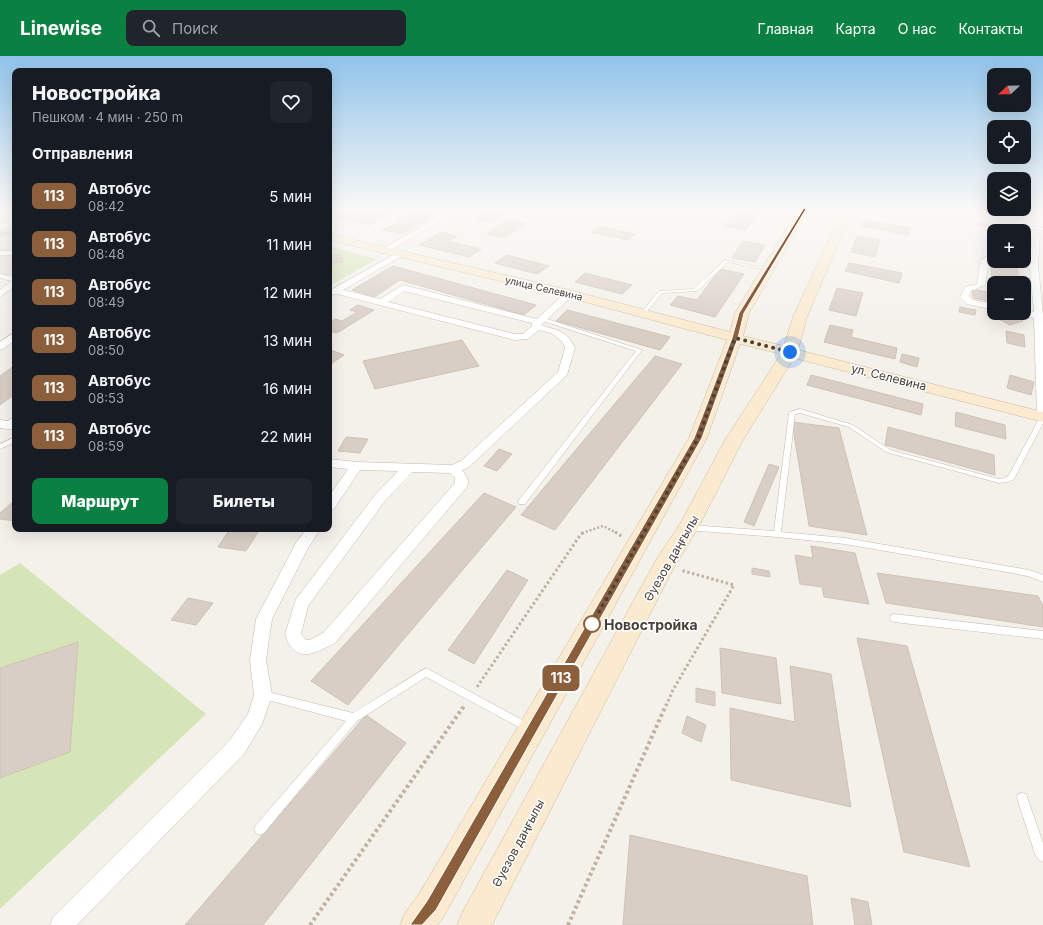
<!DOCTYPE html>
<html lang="ru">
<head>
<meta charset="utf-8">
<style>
  :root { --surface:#171b24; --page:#20242c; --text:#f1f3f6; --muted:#9ea1a6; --accent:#0b8043 }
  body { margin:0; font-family:Inter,sans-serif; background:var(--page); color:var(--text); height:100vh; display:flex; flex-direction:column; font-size:15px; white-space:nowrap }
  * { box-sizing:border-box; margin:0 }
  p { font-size:13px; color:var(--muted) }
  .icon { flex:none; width:22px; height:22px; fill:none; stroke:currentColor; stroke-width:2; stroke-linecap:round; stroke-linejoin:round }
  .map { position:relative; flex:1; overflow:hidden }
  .panel { position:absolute; left:12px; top:12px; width:320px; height:464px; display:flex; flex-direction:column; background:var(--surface); border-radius:8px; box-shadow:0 4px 16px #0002 }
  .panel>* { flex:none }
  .badge { padding:0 8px; border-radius:6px; font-size:14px; line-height:26px }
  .needle { width:26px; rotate:248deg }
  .tools { position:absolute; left:987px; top:12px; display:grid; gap:8px }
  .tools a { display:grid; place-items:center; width:44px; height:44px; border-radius:8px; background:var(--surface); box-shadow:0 4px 16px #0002; font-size:20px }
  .you { position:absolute; width:20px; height:20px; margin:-10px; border:3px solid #fff; border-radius:50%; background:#1a73e8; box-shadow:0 0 0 6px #1a73e833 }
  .map>.badge { position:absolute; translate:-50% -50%; box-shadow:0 0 0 2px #fff }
  h2 { padding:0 20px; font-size:15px; line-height:36px }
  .round { display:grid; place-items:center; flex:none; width:42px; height:42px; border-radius:8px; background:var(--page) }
  .head { display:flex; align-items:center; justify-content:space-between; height:68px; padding:0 20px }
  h1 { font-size:19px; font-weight:800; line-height:30px }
  .cta { display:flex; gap:8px; margin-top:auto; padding:8px 20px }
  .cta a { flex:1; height:46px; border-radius:8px; background:var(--accent); color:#fff; font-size:16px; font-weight:800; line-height:46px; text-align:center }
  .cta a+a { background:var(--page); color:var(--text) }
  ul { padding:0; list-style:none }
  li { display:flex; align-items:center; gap:12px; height:48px; padding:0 20px }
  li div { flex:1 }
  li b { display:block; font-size:15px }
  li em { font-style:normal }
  li .badge { min-width:44px; font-weight:700; text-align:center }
  header { display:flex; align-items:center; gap:24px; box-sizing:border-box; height:56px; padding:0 20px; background:var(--accent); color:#fff }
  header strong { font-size:19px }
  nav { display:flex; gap:22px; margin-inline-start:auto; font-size:14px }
  .search { width:280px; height:36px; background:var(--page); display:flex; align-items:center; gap:10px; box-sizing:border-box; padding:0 14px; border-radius:8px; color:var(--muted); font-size:15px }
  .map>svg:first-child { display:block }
  .residential { fill:#e8e2da }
  .green { fill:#d6e5b8 }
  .building { fill:#d8cec5; stroke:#cfc2b5 }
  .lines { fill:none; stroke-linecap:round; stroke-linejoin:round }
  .lane-casing { stroke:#c2bab2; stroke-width:1 }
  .street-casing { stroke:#c2bab2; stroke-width:1 }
  .secondary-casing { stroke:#d0bd9f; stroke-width:1 }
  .path-far3 { stroke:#c0b1a1; stroke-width:1.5; stroke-dasharray:1 1; stroke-linecap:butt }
  .path-far2 { stroke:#c0b1a1; stroke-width:2.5; stroke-dasharray:2 2; stroke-linecap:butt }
  .path-far1 { stroke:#c0b1a1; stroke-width:3; stroke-dasharray:2.5 2.5; stroke-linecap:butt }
  .path { stroke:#c0b1a1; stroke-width:4; stroke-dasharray:3 3; stroke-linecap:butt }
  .lane { fill:#fff; fill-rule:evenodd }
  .street { fill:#fff; fill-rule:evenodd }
  .secondary { fill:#faead0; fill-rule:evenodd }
  .line { fill:#8b5e3c; stroke:#fff }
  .walk { stroke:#48413a; stroke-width:4; stroke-dasharray:0 7.2 }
  .stop-dot { fill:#fff; stroke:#8b5e3c; stroke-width:2 }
  .labels { text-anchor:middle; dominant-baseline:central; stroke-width:3; stroke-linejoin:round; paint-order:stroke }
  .far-street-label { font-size:10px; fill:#48413a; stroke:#fff }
  .street-label { font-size:12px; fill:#48413a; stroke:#fff }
  .near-stop-label { font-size:14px; font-weight:bold; fill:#48413a; stroke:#fff; text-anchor:start }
</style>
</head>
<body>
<header>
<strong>Linewise</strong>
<div class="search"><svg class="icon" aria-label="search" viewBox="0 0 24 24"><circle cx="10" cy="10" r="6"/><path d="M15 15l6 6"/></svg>Поиск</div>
<nav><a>Главная</a><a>Карта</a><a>О нас</a><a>Контакты</a></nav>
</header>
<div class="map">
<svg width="1043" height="869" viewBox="0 0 1043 869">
  <rect width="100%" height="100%" fill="#f4f1eb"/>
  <polygon class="residential" points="0,153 15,153 15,219 0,220"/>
  <g class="green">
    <polygon points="329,190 377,203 329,230"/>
    <polygon points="20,507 206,658 0,853 0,519"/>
  </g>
  <g class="building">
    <polygon points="341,153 401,153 369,169 329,159"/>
    <polygon points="490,153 512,153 492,166 475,163"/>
    <polygon points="739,153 761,153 745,174 724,170"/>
    <polygon points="868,153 890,153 889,156"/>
    <polygon points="1027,153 1043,153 1043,159 1028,157"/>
    <polygon points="417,155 436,159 402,178 382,174"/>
    <polygon points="508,163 526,167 505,182 487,178"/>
    <polygon points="864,164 910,172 908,179 861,170"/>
    <polygon points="978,165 994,168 993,172 977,169"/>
    <polygon points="598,170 635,178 628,184 591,176"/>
    <polygon points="2,176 12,177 0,181 0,177"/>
    <polygon points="441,176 457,180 448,185 481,193 469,201 419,189"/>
    <polygon points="857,180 880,184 875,201 851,196"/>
    <polygon points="743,185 765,189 755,206 732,202"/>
    <polygon points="340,198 343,206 329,208 329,200"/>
    <polygon points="507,199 549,210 537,218 495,207"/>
    <polygon points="849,207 902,217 899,227 845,215"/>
    <polygon points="991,207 1017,211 1019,227 994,227 994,246 973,242 972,233 993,237"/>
    <polygon points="393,210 536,249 524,259 400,224 374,241 352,234"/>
    <polygon points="720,213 744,218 715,261 670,249 678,240 697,244"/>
    <polygon points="585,217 632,229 622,238 575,226"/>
    <polygon points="837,232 863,237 856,260 829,254"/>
    <polygon points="358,249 374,254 337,277 329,275 329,267 335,263 342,265 357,256 350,254"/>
    <polygon points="960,251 976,254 975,259 959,256"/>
    <polygon points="567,254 670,281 660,294 556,265"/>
    <polygon points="1008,258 1023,265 1010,269 995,261"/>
    <polygon points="830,269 853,274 851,281 897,292 895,303 824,286"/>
    <polygon points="1006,275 1024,279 1025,291 1007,287"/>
    <polygon points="462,284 479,310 375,333 363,305"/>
    <polygon points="331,294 344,299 332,307 329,306 329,295"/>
    <polygon points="902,298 919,302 917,311 900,306"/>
    <polygon points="655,300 682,308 555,474 521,459"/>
    <polygon points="15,309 15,338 0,349 0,320"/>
    <polygon points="811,319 923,348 921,359 807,329"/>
    <polygon points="1010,319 1034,326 1031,339 1007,332"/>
    <polygon points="956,356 1005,369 1006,383 955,370"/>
    <polygon points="792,366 839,372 867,479 809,470"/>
    <polygon points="888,371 994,399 995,419 885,389"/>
    <polygon points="346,381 368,383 360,397 338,395"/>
    <polygon points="499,393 512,398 497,415 484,410"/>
    <polygon points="769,408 779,411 754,470 744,466"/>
    <polygon points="484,437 516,451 348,649 311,625"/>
    <polygon points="14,445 15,445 15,465 0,463 0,457"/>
    <polygon points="230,473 260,473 246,495 218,491"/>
    <polygon points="811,490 855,497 869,548 824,541 822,531 800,528 795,499 813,502"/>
    <polygon points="752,512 769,515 770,521 752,518"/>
    <polygon points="507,514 528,524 474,608 448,594"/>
    <polygon points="877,517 1038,540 1043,550 1043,571 886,547"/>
    <polygon points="188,542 213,547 196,569 171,564"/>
    <polygon points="857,582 907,590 970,811 904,796"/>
    <polygon points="78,586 70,696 0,722 0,612"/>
    <polygon points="720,592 776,602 781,648 722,637"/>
    <polygon points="790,610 831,618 851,751 731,724 730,652 795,666"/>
    <polygon points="696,632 715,636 715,650 696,646"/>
    <polygon points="366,659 406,687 263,869 185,869"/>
    <polygon points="687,660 706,669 701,686 682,677"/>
    <polygon points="630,779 807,820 813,869 623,869"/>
    <polygon points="851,842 868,846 872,869 855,869"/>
  </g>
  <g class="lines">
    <defs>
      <g id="lane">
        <polygon points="1012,157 1043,162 1043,164 1013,159 1011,158"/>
        <polygon points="1023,169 1043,172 1043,174 1022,171 1022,169"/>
        <polygon points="725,204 770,213 768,214 728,206 697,235 662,237 645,258 641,257 659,235 694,233"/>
        <polygon points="540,262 544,262 642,294 525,448 519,448 518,446 519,444 636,295 540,264"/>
        <polygon points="800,353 853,369 890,394 999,423 1005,422 1009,419 1040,361 1043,359 1043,367 1014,423 1008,426 999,427 886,396 849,371 800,357 795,358 781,476 845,482 1018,512 1033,515 1043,519 1043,526 1031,521 1018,518 845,488 777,481 686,474 685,472 686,470 689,469 774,475 789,357 790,356"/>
        <polygon points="15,360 15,365 7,370 3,370 2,369 3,368"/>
        <polygon points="15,381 15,386 0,393 0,388"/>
        <polygon points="894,558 1043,575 1043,583 894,566 891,565 890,562 891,559"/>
        <polygon points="426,612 530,668 532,671 530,674 527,676 524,674 426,621 357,665 264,777 260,779 256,777 254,773 256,769 346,665 264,643 261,642 259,639 261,636 264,635 353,657"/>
        <polygon points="1022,737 1026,738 1043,787 1043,806 1039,804 1035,798 1017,742 1018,738"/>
      </g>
      <g id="street">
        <polygon points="453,153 461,153 386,197 380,197 379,195"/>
        <polygon points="1010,153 1016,153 1018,162 1040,180 1038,210 1043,258 1043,363 1039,362 1037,360 1034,262 1021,259 1019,257 1024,257 1024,254 1034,256 1030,212 1006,207 1005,205 1030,207 1032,181 1013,164"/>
        <polygon points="15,164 15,168 0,174 0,169"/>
        <rect x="0" y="195" width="15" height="4"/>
        <path d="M397,197h6l1,2 -61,35 37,9 23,-14 134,34 29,-27h6l1,2 -1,2 -31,29c16,6 25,4 34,23l-8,27 -98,92 -7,3c4,5 8,11 5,17l-132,156c-13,6 -31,19 -43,5 -4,-3 -5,-10 -7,-14l11,-35 79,-104 23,-24 -38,-1 -26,39 -5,2v-15l19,-27 -19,-2v-8l28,3 95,3 9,-4 97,-89 7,-24 -3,-7 -11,-8 -12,-3 -11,9 -13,1 -178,-46 -8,1v-4zM404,235l128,32v3l-9,8h-8l-127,-32zM412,416l38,1 5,5v5l-132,150 -13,7h-4l-5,-6 7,-28 77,-105z"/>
        <polygon points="988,200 994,200 994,204 989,205 985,229 971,235 969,240 973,244 994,248 994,254 967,248 960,241 965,231 977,228 981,204"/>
        <polygon points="0,218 15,221 15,230 0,241 0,234 11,225 0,222"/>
        <polygon points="15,276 15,284 3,293 0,294 0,286"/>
        <polygon points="0,364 15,366 15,374 0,372"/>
        <polygon points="306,473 320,473 307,494 272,563 266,604 272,639 262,668 244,698 77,869 50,869 53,861 230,684 248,658 254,639 250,604 256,563 296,487"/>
      </g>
      <polygon id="secondary" points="799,153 809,153 749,257 743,280 784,290 793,261 843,153 853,153 807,261 798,294 1043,356 1043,366 794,302 743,384 698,472 672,515 492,869 457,869 462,857 656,504 680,468 725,384 781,298 740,288 707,382 443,862 437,869 400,869 405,857 419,838 689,382 727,284 566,241 329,184 329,178 569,234 730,276 735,257"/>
    </defs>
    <use href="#lane" class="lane-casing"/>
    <use href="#street" class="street-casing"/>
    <use href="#secondary" class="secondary-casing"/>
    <polyline class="path-far3" points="329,157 338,153"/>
    <polyline class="path-far2" points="582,477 603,470 617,477"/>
    <g class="path-far1">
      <polyline points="615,476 623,481"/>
      <polyline points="477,631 581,478 585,476"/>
      <polyline points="666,650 673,634 734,529 680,514"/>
    </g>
    <g class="path">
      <polyline points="310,869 464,650"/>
      <polyline points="568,869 666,649"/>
    </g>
    <use href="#lane" class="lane"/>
    <use href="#street" class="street"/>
    <use href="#secondary" class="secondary"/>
  </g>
  <linearGradient id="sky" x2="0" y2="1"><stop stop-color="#91c3e9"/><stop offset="0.56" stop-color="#faf9f6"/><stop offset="1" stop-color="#faf9f6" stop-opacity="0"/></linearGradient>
  <rect width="1043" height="275" fill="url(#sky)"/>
  <polygon class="line" points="804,152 806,153 744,257 738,282 702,382 436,854 422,869 410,869 427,845 694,382 732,282 739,257"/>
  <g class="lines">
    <polyline class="walk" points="592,568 698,382 735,282 790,296"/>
  </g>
  <circle class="stop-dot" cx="592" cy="568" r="8"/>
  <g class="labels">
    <g class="far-street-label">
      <text transform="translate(544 232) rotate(13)">улица Селевина</text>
    </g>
    <g class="street-label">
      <text transform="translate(889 321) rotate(14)">ул. Селевина</text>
      <text transform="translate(671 502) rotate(-60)">Әуезов даңғылы</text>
      <text transform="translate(518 787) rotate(-62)">Әуезов даңғылы</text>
    </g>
    <g class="near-stop-label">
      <text x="604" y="568">Новостройка</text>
    </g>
  </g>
</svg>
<div class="tools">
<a><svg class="needle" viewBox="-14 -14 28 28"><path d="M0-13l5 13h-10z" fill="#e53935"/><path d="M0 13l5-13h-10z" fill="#9ea1a6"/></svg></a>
<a><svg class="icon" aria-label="locate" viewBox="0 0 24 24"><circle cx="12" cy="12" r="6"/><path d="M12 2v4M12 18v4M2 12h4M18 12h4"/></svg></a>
<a><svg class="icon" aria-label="layers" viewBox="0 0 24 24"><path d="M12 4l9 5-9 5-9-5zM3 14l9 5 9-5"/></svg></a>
<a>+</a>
<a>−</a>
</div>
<div class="you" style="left:790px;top:296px"></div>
<b class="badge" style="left:561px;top:622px;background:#8b5e3c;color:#fff">113</b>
<section class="panel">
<div class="head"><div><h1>Новостройка</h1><p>Пешком · 4 мин · 250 m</p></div><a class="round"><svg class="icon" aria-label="heart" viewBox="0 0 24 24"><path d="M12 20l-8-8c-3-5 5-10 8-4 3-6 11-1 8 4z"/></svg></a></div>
<h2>Отправления</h2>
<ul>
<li><span class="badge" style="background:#8b5e3c;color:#fff">113</span><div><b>Автобус</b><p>08:42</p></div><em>5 мин</em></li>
<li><span class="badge" style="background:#8b5e3c;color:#fff">113</span><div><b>Автобус</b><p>08:48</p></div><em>11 мин</em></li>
<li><span class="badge" style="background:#8b5e3c;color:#fff">113</span><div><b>Автобус</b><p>08:49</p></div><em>12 мин</em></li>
<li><span class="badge" style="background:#8b5e3c;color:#fff">113</span><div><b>Автобус</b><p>08:50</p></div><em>13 мин</em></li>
<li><span class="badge" style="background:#8b5e3c;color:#fff">113</span><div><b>Автобус</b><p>08:53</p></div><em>16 мин</em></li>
<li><span class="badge" style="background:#8b5e3c;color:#fff">113</span><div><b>Автобус</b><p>08:59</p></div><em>22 мин</em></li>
</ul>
<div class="cta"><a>Маршрут</a><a>Билеты</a></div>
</section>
</div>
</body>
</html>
